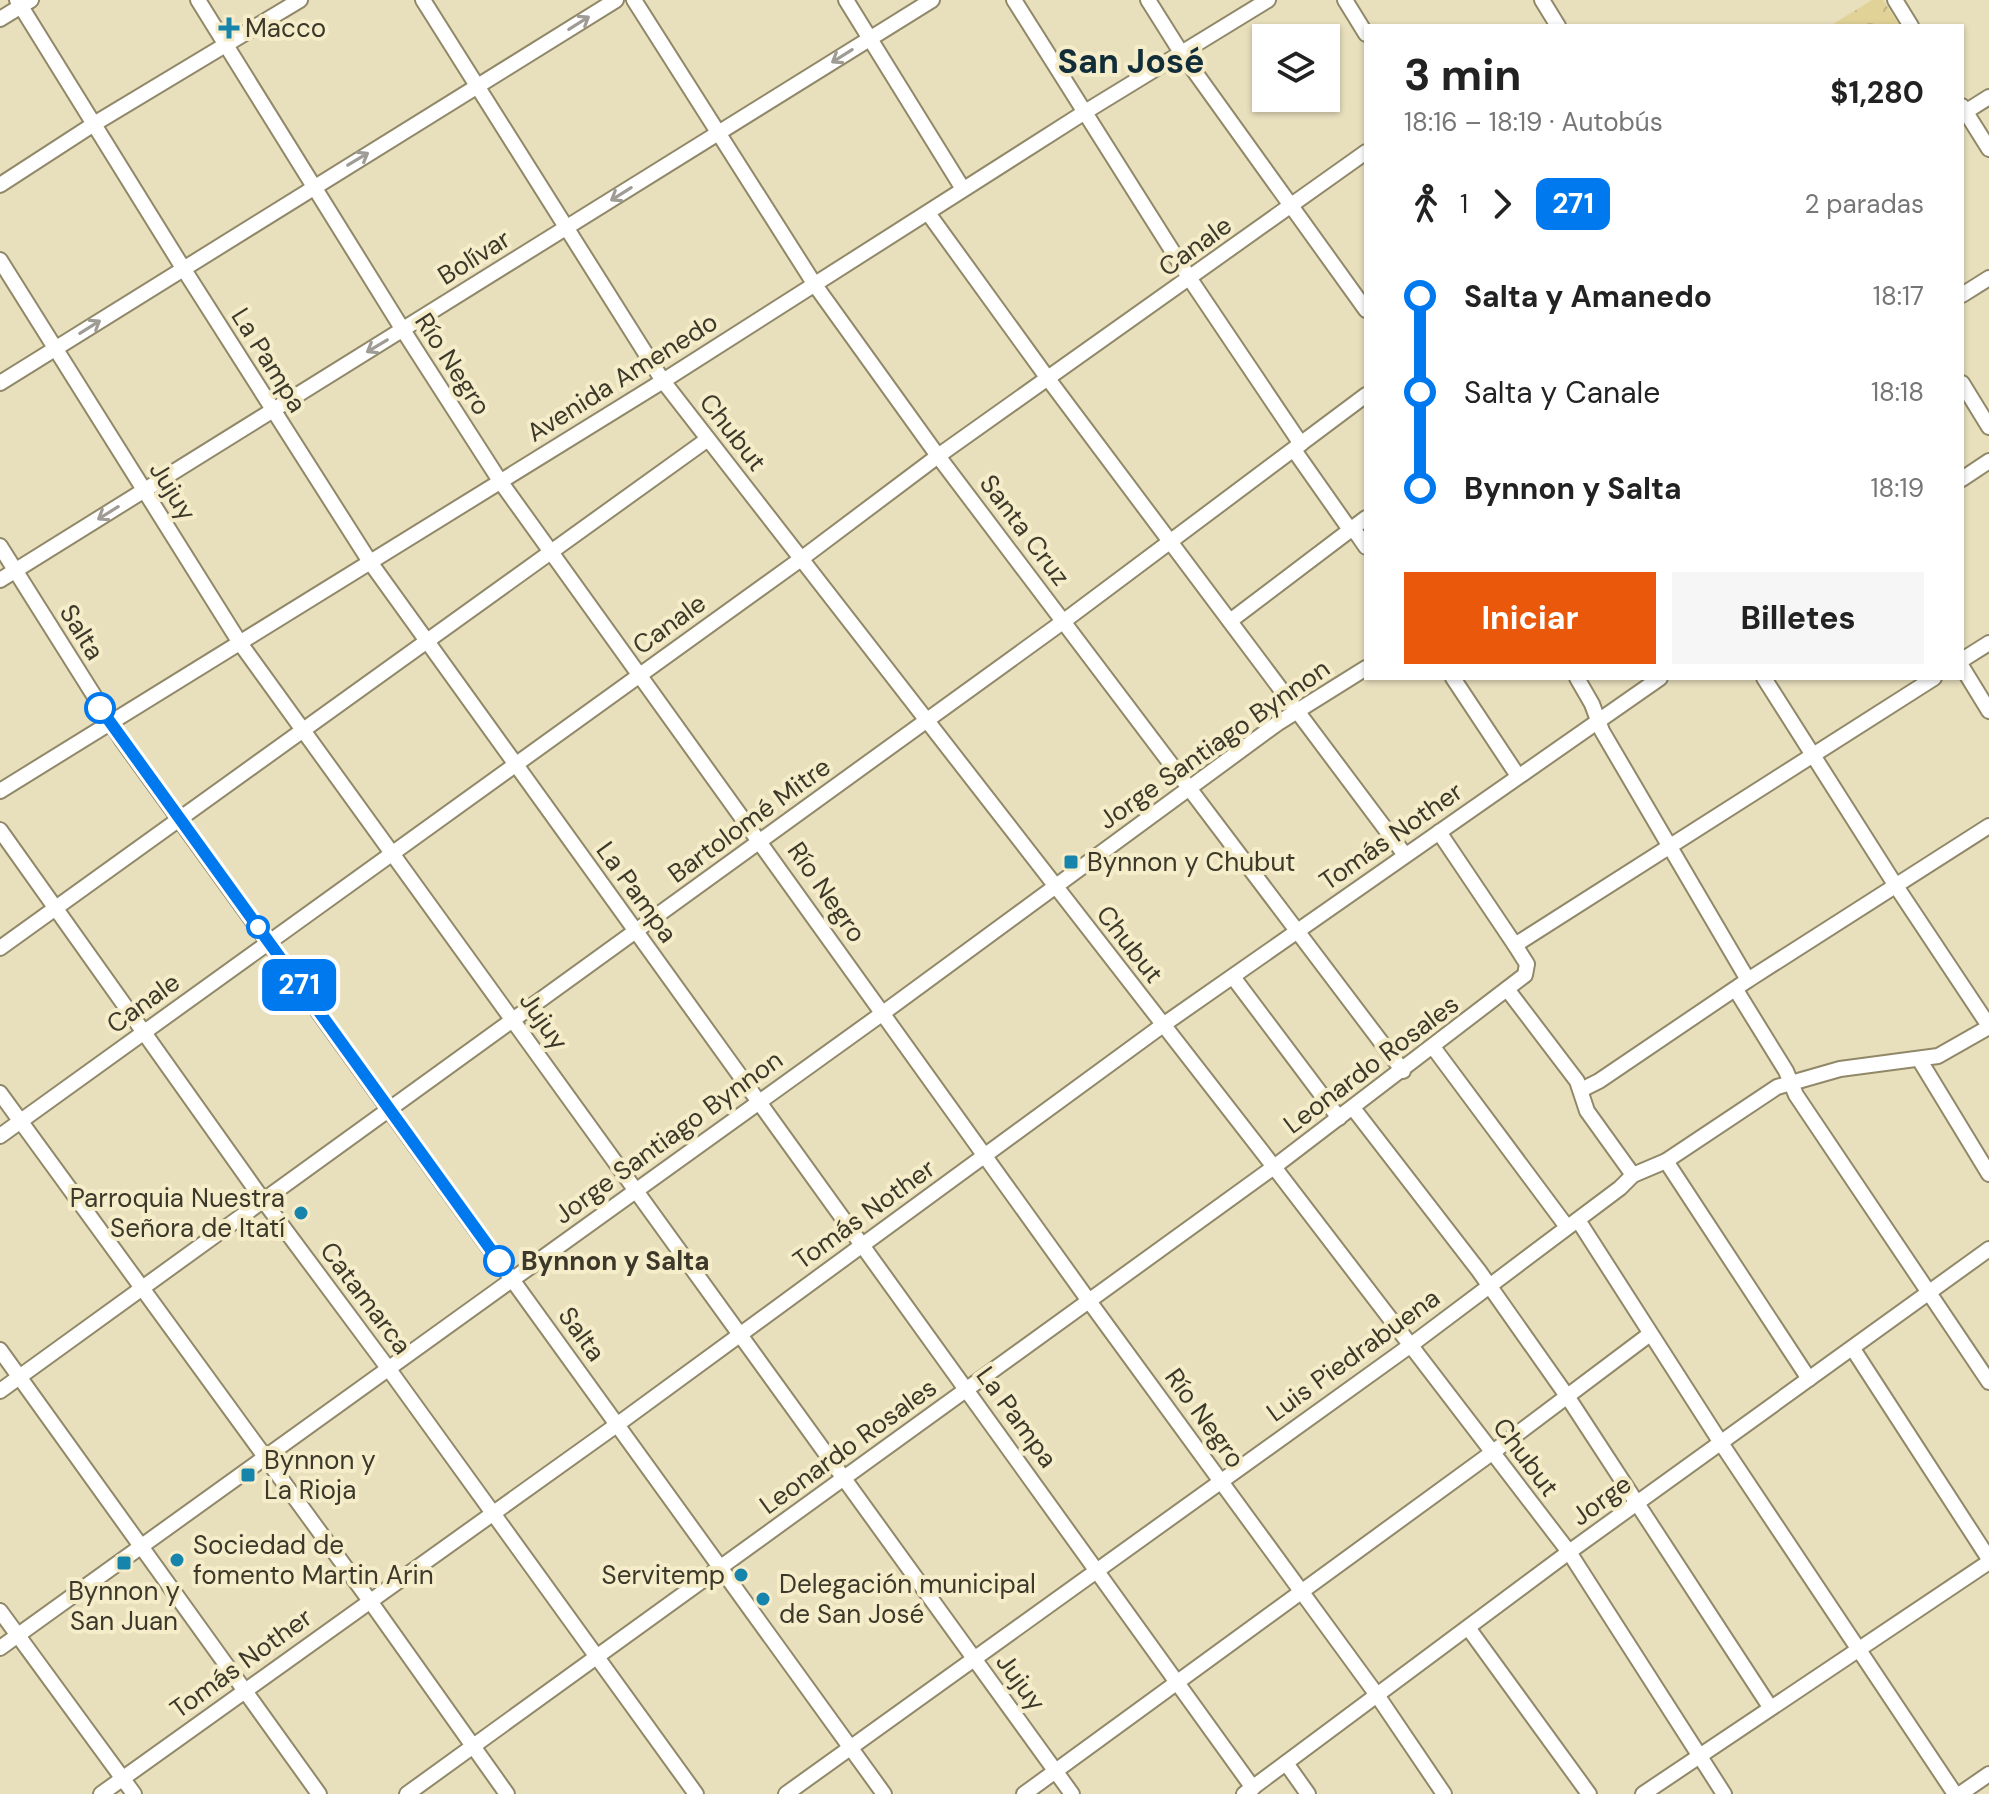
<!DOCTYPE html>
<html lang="es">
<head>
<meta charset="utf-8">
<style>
  :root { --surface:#fff; --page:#f6f6f6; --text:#222; --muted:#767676; --accent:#ea580c }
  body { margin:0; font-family:"DM Sans",sans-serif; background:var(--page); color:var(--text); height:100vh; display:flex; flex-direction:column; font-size:30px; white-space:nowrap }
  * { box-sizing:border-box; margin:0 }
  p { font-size:26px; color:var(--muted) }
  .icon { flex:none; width:44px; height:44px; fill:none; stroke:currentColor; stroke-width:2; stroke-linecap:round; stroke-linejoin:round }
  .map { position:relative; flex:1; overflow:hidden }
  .sheet { position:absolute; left:1364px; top:24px; width:600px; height:656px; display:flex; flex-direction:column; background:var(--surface); border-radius:0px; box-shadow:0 2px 6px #0004 }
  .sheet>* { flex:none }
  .badge { padding:0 16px; border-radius:12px; font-size:28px; line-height:52px }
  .controls { position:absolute; left:1252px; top:24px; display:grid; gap:16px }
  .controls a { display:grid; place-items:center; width:88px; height:88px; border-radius:0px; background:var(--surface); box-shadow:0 2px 6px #0004; font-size:40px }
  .map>.badge { position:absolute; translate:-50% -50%; box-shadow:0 0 0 4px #fff }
  .legs { display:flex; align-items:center; gap:12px; height:88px; padding:0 40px; font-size:26px }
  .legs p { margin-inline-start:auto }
  .overview { display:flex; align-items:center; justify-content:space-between; height:136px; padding:0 40px }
  h1 { font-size:44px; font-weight:700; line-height:60px }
  .cta { display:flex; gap:16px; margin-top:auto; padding:16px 40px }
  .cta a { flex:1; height:92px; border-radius:0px; background:var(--accent); color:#fff; font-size:32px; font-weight:700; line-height:92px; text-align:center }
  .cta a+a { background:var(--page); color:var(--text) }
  ul { padding:0 40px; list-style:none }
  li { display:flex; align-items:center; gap:28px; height:96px; font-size:30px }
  li i { display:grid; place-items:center; width:12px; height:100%; margin:0 10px; background:currentColor }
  li i::after { content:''; width:20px; height:20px; margin:-10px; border:6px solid; border-radius:50%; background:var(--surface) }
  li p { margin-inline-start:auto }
  li:first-child i { background:linear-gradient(#0000 50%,currentColor 0) }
  li:last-child i { background:linear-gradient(currentColor 50%,#0000 0) }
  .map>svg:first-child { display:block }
  .park { fill:url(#park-crowns) }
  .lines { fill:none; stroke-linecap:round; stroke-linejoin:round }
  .minor-casing { stroke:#908868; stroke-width:18 }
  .minor { stroke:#fff; stroke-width:14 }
  .oneway { stroke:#9e9c95 }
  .line-1-casing { stroke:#fff; stroke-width:18 }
  .line-1 { stroke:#0079ef; stroke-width:12 }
  .poi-dot { fill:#1784ac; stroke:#f5ecc9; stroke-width:3 }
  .stop-1-dot { fill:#fff; stroke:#0079ef; stroke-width:4 }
  .labels { text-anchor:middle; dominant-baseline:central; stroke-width:8; stroke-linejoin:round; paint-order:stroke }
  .poi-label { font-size:26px; fill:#3c392b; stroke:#f5ecc9; text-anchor:start }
  .street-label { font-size:26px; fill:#3c392b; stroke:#f5ecc9 }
  .stop-label { font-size:26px; font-weight:bold; fill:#3c392b; stroke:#f5ecc9; text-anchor:start }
  .district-label { font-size:34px; font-weight:bold; fill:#112d39; stroke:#f5ecc9 }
</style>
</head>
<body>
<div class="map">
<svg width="1989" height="1794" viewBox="0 0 1989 1794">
  <defs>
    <pattern id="park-crowns" width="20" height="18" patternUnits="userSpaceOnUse" patternTransform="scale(2)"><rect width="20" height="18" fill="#e1d298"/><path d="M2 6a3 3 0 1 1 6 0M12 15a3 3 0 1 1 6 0" fill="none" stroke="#c2b583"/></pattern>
  </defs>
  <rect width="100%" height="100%" fill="#e8dfbd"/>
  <polygon class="park" points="1872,0 1883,0 1900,26 1830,26"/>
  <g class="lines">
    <defs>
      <g id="minor">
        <polyline points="17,0 183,268 370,562 1253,1788"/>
        <polyline points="198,0 403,330 500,481 1089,1301 1377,1695 1444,1794"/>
        <polyline points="423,0 663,381 1274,1167 1569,1552 1724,1794"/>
        <polyline points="634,0 815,285 938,456 1403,1071"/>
        <polyline points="846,0 963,189"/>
        <polyline points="1014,0 1190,279 1301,444"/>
        <polyline points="1148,0 1182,54 1366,310"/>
        <polyline points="1345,0 1366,34"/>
        <polyline points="1542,0 1558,26"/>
        <polyline points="1895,0 1911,26"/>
        <polyline points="0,19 31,0"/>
        <polyline points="1962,106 1989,149"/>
        <polyline points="1962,114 1989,97"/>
        <polyline points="0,185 94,124 300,0"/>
        <polyline points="928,213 1049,380 1405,855"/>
        <polyline points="0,260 240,643 1072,1794"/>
        <polyline points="1962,295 1989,278"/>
        <polyline points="0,383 616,0"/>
        <polyline points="1962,383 1989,427"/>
        <polyline points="1294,450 1346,524 1357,534 1366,547"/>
        <polyline points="1962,479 1989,461"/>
        <polyline points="0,546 122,740 884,1794"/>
        <polyline points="0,580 932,0"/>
        <polyline points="1230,621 1366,518"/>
        <polyline points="1962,660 1989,643"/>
        <polyline points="1962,667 1989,711"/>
        <polyline points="1453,678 1518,776"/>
        <polyline points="1577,678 1592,704 1602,731 1748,980"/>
        <polyline points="1764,678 1896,886 1989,1026"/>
        <polyline points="0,791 663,381 1085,112 1268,0"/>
        <polyline points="0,830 263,1200 388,1368 696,1794"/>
        <polyline points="1515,945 1934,678"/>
        <polyline points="0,948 708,439"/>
        <polyline points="1233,977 1339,1118"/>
        <polyline points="1507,989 1577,1081 1587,1111 1633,1175"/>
        <polyline points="1736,990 1786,1071 1796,1095 1989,1382"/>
        <polyline points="1433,1047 1567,1227"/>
        <polyline points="1919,1059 1989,1174"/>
        <polyline points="1581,1090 1599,1081 1748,980 1989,826"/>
        <polyline points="0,1093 370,1601 507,1794"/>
        <polyline points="1353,1108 1479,1271 1567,1396 1770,1707"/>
        <polyline points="0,1136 801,559 938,456 1366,152"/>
        <polyline points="1666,1161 1809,1379"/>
        <polyline points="1578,1220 1721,1443 1955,1794"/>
        <polyline points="1853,1349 1989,1559"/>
        <polyline points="0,1350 319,1794"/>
        <polyline points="0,1391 1064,621 1366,395"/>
        <polyline points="0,1611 134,1794"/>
        <polyline points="1469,1629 1589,1794"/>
        <polyline points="0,1648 883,1013 1278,723 1366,668"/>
        <polyline points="1286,1763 1308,1794"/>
        <polyline points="101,1794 618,1424 1163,1025 1660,678"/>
        <polyline points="407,1794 1274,1167 1525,975 1527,964 1515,945 1439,832"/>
        <polyline points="786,1794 1411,1345 1620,1188 1633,1175 1666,1161 1777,1087 1840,1069 1938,1056 1989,1027"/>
        <polyline points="1024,1794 1493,1452 1650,1334"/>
        <polyline points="1244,1794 1569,1552 1989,1249"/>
        <polyline points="1643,1794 1989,1562"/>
        <polyline points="1960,1794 1989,1774"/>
      </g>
    </defs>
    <use href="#minor" class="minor-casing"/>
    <use href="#minor" class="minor"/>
  </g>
  <defs><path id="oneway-shaft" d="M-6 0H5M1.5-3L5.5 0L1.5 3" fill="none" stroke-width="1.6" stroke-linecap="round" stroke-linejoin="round" transform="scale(2)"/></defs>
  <g class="oneway">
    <use href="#oneway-shaft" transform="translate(579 23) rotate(-32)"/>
    <use href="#oneway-shaft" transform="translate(842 56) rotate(148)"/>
    <use href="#oneway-shaft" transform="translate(358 159) rotate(-31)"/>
    <use href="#oneway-shaft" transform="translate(621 194) rotate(148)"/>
    <use href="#oneway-shaft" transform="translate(90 327) rotate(-32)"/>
    <use href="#oneway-shaft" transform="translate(377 346) rotate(149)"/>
    <use href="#oneway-shaft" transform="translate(108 513) rotate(148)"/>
  </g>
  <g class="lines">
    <defs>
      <polyline id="line-1" points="100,708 499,1261"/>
    </defs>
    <use href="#line-1" class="line-1-casing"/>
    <use href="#line-1" class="line-1"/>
  </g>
  <g class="poi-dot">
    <path d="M225 16h8v8h8v8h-8v8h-8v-8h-8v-8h8z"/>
    <rect x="1063" y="854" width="16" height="16" rx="4"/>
    <circle cx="301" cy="1213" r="8"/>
    <rect x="240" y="1467" width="16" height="16" rx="4"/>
    <circle cx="177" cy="1560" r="8"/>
    <rect x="116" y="1555" width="16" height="16" rx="4"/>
    <circle cx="741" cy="1575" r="8"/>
    <circle cx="763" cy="1599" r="8"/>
  </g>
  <g class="stop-1-dot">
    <circle cx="100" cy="708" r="14"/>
    <circle cx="258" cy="927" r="10"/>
    <circle cx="499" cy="1261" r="14"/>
  </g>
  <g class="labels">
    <g class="poi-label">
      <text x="245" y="28">Macco</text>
      <text x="1087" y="862">Bynnon y Chubut</text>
      <text x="285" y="1198" text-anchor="end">Parroquia Nuestra<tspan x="285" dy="30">Señora de Itatí</tspan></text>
      <text x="264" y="1460">Bynnon y<tspan x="264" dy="30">La Rioja</tspan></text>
      <text x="193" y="1545">Sociedad de<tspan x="193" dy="30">fomento Martin Arin</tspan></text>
      <text x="725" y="1575" text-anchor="end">Servitemp</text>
      <text x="779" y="1584">Delegación municipal<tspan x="779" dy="30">de San José</tspan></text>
      <text x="124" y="1591" text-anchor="middle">Bynnon y<tspan x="124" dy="30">San Juan</tspan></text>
    </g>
    <g class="street-label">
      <text transform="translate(1195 246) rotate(-36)">Canale</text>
      <text transform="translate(474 257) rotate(-32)">Bolívar</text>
      <text transform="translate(269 360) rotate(58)">La Pampa</text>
      <text transform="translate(453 364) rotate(57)">Río Negro</text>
      <text transform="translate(622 377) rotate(-32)">Avenida Amenedo</text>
      <text transform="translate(733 432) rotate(52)">Chubut</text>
      <text transform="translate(173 491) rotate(58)">Jujuy</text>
      <text transform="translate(1025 530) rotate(53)">Santa Cruz</text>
      <text transform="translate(669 624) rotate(-36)">Canale</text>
      <text transform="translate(82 632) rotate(58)">Salta</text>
      <text transform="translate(1214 744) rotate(-35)">Jorge Santiago Bynnon</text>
      <text transform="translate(749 820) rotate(-36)">Bartolomé Mitre</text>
      <text transform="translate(1391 836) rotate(-35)">Tomás Nother</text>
      <text transform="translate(637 892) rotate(54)">La Pampa</text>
      <text transform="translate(827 892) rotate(55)">Río Negro</text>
      <text transform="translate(1130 944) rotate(52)">Chubut</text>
      <text transform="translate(143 1003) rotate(-36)">Canale</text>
      <text transform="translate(544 1021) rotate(55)">Jujuy</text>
      <text transform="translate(1371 1064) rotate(-37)">Leonardo Rosales</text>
      <text transform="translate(668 1137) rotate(-36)">Jorge Santiago Bynnon</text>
      <text transform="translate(864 1214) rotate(-36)">Tomás Nother</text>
      <text transform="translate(366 1298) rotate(53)">Catamarca</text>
      <text transform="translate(582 1334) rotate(54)">Salta</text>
      <text transform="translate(1353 1355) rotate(-36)">Luis Piedrabuena</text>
      <text transform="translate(1017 1417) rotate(54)">La Pampa</text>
      <text transform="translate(1205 1418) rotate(54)">Río Negro</text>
      <text transform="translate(848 1446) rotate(-36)">Leonardo Rosales</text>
      <text transform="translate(1526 1457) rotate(53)">Chubut</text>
      <text transform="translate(1601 1500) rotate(-36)">Jorge</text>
      <text transform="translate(241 1663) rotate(-36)">Tomás Nother</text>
      <text transform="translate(1021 1682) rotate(54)">Jujuy</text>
    </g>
    <g class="stop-label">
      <text x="521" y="1261">Bynnon y Salta</text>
    </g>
    <g class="district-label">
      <text x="1131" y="61">San José</text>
    </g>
  </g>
</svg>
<div class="controls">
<a><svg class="icon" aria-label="layers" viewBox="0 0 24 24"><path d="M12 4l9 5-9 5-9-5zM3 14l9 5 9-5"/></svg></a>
</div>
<b class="badge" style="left:299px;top:985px;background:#0079ef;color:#fff">271</b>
<section class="sheet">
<div class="overview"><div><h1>3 min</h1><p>18:16 – 18:19 · Autobús</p></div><b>$1,280</b></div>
<div class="legs"><svg class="icon" aria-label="walk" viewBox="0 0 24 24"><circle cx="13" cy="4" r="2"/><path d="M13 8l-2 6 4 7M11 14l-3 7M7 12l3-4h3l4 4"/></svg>1<svg class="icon" aria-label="forward" viewBox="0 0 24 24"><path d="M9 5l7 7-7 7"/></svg><b class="badge" style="background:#0079ef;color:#fff">271</b><p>2 paradas</p></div>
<ul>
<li><i style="color:#0079ef"></i><b>Salta y Amanedo</b><p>18:17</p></li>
<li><i style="color:#0079ef"></i><span>Salta y Canale</span><p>18:18</p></li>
<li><i style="color:#0079ef"></i><b>Bynnon y Salta</b><p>18:19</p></li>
</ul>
<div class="cta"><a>Iniciar</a><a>Billetes</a></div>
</section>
</div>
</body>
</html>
